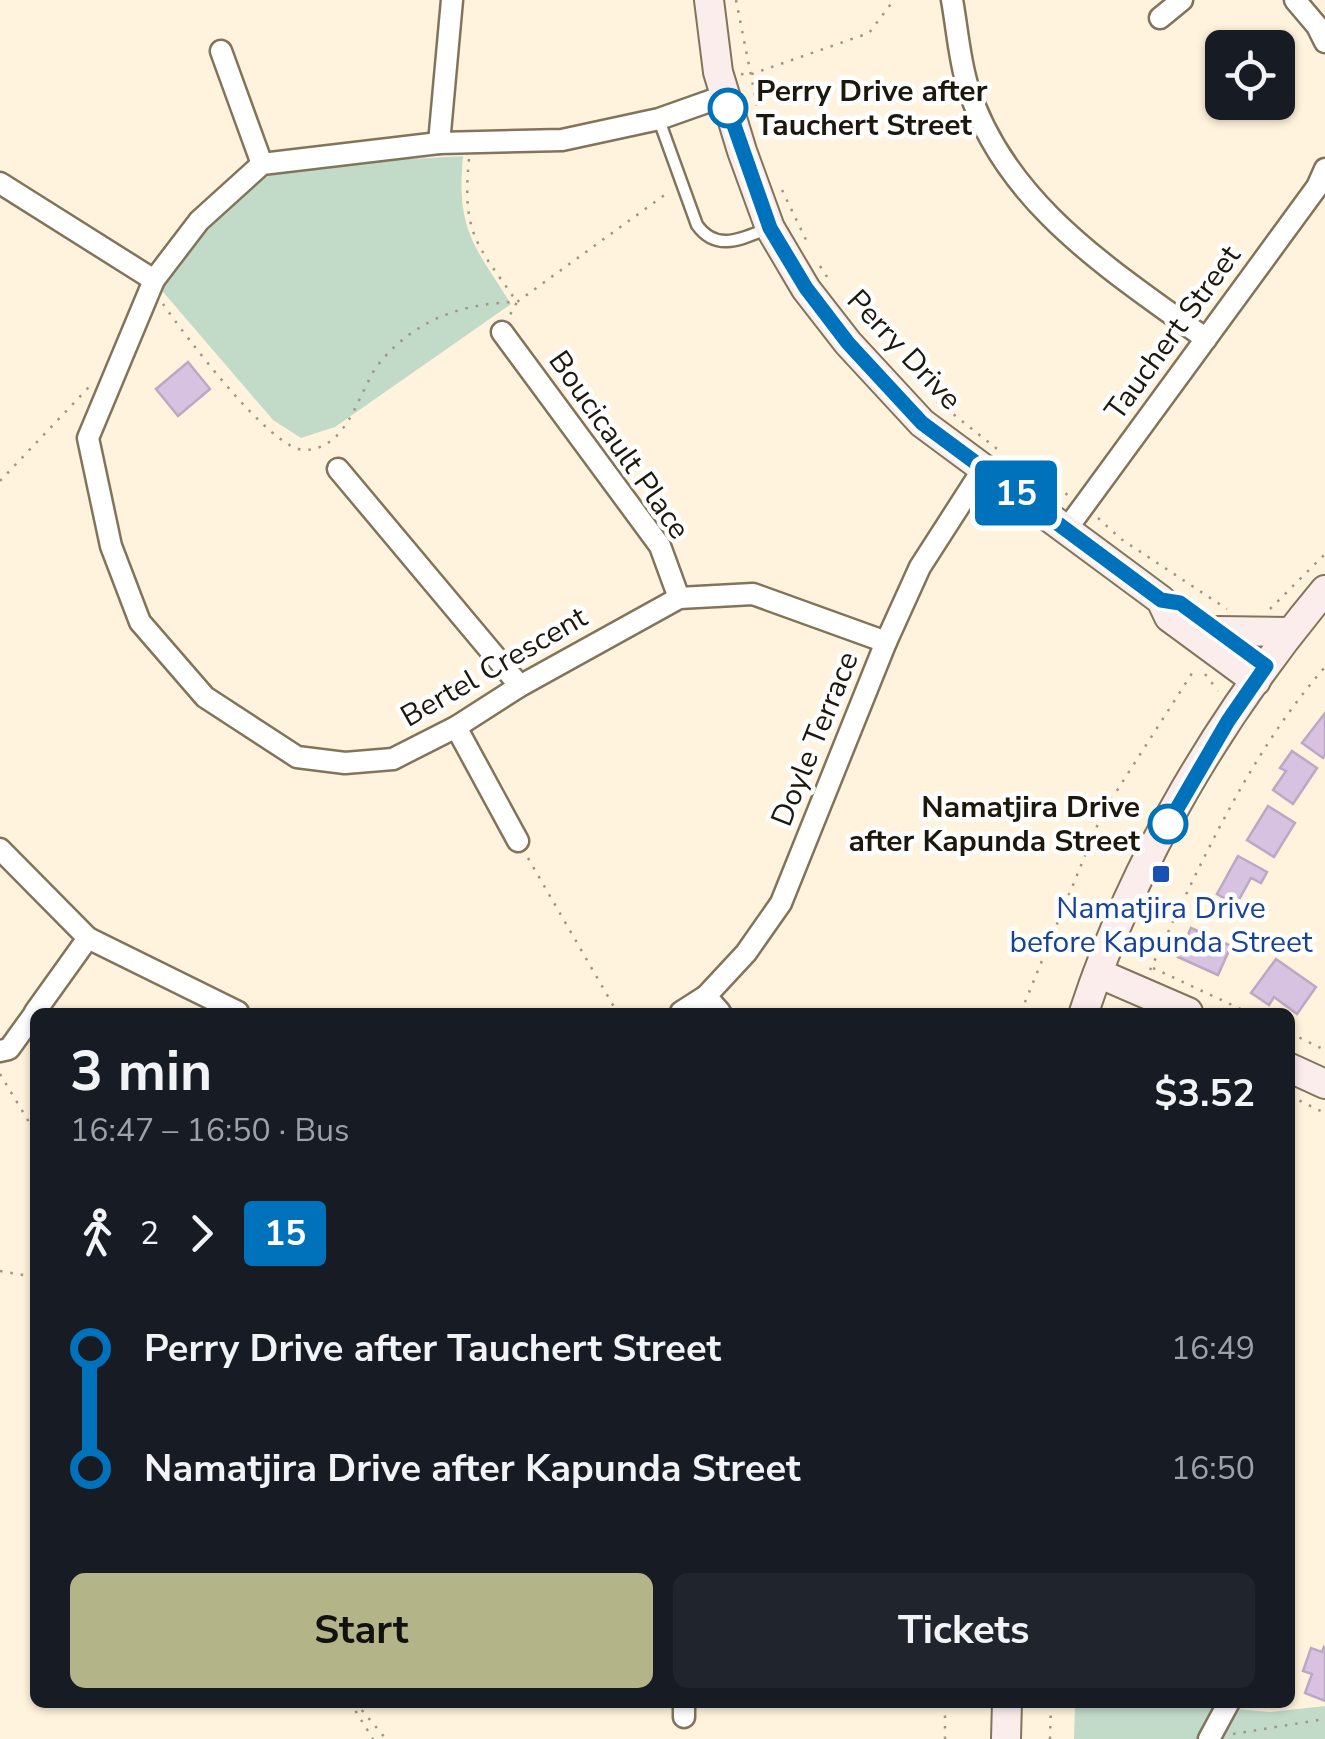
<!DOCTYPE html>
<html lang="en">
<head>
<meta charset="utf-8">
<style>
  :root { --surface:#171b24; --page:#20242c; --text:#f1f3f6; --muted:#9ea1a6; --accent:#b4b489 }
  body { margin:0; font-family:"Nunito Sans",sans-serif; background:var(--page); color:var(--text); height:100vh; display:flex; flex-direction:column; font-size:38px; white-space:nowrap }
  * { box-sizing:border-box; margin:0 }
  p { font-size:32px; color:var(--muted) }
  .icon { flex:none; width:55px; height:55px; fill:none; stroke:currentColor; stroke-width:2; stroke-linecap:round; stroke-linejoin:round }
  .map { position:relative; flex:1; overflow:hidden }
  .side { position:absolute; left:30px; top:1008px; width:1265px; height:700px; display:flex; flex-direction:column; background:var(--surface); border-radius:15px; box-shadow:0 2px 8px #0004 }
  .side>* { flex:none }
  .badge { padding:0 20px; border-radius:8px; font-size:35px; line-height:65px }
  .fabs { position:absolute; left:1205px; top:30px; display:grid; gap:20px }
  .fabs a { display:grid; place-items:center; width:90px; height:90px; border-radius:15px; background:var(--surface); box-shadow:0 2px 8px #0004; font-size:50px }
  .map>.badge { position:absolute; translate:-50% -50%; box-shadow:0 0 0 5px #fff }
  .legs { display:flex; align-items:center; gap:15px; height:110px; padding:0 40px; font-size:32px }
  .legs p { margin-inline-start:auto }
  .headline { display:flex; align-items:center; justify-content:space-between; height:170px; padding:0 40px }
  h1 { font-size:55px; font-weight:700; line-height:75px }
  .action { display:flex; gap:20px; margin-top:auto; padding:20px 40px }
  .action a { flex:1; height:115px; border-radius:15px; background:var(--accent); color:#111; font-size:40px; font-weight:700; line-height:115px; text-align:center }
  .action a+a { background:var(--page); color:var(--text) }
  ul { padding:0 40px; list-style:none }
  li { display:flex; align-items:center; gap:35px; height:120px; font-size:38px }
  li i { display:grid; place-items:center; width:15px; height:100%; margin:0 12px; background:currentColor }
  li i::after { content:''; width:25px; height:25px; margin:-12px; border:8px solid; border-radius:50%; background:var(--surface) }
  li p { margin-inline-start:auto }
  li:first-child i { background:linear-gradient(#0000 50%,currentColor 0) }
  li:last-child i { background:linear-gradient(currentColor 50%,#0000 0) }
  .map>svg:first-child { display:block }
  .green { fill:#c2dbc9 }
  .building { fill:#d8c2e1; stroke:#baa9c2; stroke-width:2.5 }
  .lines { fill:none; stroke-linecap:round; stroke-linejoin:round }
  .lane-casing { stroke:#81745b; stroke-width:15 }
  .street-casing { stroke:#81745b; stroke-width:25 }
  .secondary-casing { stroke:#81745b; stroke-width:32 }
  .path { stroke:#9e9584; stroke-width:2.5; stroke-dasharray:2.5 8; stroke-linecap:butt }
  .lane { stroke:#fff; stroke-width:10 }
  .street { stroke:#fff; stroke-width:20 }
  .secondary { stroke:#fceded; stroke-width:28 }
  .line-1-casing { stroke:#fff; stroke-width:22 }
  .line-1 { stroke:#0072bc; stroke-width:15 }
  .stop-1-dot { fill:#fff; stroke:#0072bc; stroke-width:5 }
  .transit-dot { fill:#1a4fb4; stroke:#fff; stroke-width:4 }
  .labels { text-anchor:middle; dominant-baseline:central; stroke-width:9; stroke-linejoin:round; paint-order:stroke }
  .stop-label { font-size:30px; font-weight:bold; fill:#1d180e; stroke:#fff; text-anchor:start }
  .street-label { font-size:30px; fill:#1d180e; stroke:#fff }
  .transit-label { font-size:30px; fill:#164399; stroke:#fff }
</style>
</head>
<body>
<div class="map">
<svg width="1325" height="1739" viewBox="0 0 1325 1739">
  <rect width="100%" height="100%" fill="#fff3dd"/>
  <g class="green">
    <path d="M463,156c-7,74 11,89 48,148l-176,123 -34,11 -28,-18 -115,-134 44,-63 64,-56z"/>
    <polygon points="1075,1703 1172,1703 1270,1712 1325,1706 1325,1739 1074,1739"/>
  </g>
  <g class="building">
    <polygon points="188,362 210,389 178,416 156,389"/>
    <polygon points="1325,713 1325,755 1323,758 1302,743"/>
    <polygon points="1292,751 1317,768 1293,804 1273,790 1286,771 1280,768"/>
    <polygon points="1268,806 1295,823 1274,857 1247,840"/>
    <polygon points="1238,856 1267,872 1261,883 1251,878 1236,905 1217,894"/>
    <polygon points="1191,928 1231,946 1218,975 1178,957"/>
    <polygon points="1276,959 1316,987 1297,1014 1274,997 1269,1005 1251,993"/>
    <polygon points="1324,1647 1325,1648 1325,1701 1305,1693 1312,1674 1303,1671 1311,1648 1322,1652"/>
  </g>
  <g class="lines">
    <defs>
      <path id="lane" d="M659,120l38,105c20,28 46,13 72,3"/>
      <g id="street">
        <path d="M952,0c5,27 7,57 15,84 37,120 143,185 239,255"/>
        <polyline points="1295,0 1317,26 1325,42"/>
        <polyline points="1160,18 1182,0"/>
        <polyline points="221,51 262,164"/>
        <polyline points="724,96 659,119 562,140 439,143 262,164 199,221 154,280 88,438 111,546 140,622 205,697 297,757 345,763 393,759 456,727 520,686 679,598 753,594 886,642"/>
        <polyline points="439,143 452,0"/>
        <polyline points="0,183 154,280"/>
        <polyline points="502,332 660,546 679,598"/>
        <polyline points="338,469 520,686"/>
        <polyline points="1066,530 1317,187 1325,169"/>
        <polyline points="456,727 518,841"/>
        <polyline points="0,849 88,938 238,1012"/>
        <polyline points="706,996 720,1012"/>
        <polyline points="35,1012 88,938"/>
        <polyline points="681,1012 706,996 746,953 781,903 886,642 920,567 983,469"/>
        <polyline points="0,1051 9,1049 35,1013"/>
        <polyline points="684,1702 684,1717"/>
        <polyline points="1209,1739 1229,1702"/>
      </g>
      <g id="secondary">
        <polyline points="709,0 718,72 742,151 770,228 806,289 848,343 922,423 1161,600 1169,617 1256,681"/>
        <polyline points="1218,631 1290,632"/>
        <polyline points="1098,973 1188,1012"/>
        <path d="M1084,1012c50,-152 138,-299 241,-422"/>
        <polyline points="1290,1068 1325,1084"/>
        <polyline points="1006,1739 1007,1702"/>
      </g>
    </defs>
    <use href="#lane" class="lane-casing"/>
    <use href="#street" class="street-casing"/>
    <use href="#secondary" class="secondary-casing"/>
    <g class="path">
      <polyline points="736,0 764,141"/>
      <polyline points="741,74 749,75 869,33 894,0"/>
      <path d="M469,159c-7,75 7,84 48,143l-7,13"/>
      <polyline points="782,190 809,246"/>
      <polyline points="820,266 829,280"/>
      <path d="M163,304c21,30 108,147 142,146 46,-2 53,-62 76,-89 36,-42 82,-58 136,-59l153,-111"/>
      <polyline points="929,395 1001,452"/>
      <polyline points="1012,460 1068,495"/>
      <polyline points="0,481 89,387"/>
      <polyline points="1098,518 1121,539 1227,609"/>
      <polyline points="1270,609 1325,554"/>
      <polyline points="1205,674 1218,691"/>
      <polyline points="528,858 617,1012"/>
      <polyline points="1153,968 1247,1012"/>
      <path d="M1150,970c50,-104 98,-215 175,-303"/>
      <polyline points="1021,1012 1102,814 1196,667"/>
      <polyline points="1290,1033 1325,1050"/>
      <polyline points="0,1074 35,1132"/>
      <polyline points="1290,1096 1325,1113"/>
      <polyline points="0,1271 35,1277"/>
      <polyline points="350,1702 373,1739"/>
      <polyline points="355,1702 386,1739"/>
      <polyline points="1233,1734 1325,1719"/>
      <polyline points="945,1739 945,1702"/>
      <polyline points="1050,1739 1051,1702"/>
    </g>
    <use href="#lane" class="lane"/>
    <use href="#street" class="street"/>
    <use href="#secondary" class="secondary"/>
  </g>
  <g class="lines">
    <defs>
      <polyline id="line-1" points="728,108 770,228 806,288 848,343 922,423 1161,600 1180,603 1266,666 1228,721 1168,824"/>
    </defs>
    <use href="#line-1" class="line-1-casing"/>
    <use href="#line-1" class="line-1"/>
  </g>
  <g class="stop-1-dot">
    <circle cx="728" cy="108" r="18"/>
    <circle cx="1168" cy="824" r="18"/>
  </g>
  <rect class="transit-dot" x="1151" y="864" width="20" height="20" rx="5"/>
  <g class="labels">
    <g class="stop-label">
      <text x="756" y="91">Perry Drive after<tspan x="756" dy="34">Tauchert Street</tspan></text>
      <text x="1140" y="807" text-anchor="end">Namatjira Drive<tspan x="1140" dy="34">after Kapunda Street</tspan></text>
    </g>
    <g class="street-label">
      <text transform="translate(1173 333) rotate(-54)">Tauchert Street</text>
      <text transform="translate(904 350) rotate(47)">Perry Drive</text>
      <text transform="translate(619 445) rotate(55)">Boucicault Place</text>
      <text transform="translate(494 667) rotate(-30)">Bertel Crescent</text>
      <text transform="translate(815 739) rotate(-68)">Doyle Terrace</text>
    </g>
    <g class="transit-label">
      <text x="1161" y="908">Namatjira Drive<tspan x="1161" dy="34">before Kapunda Street</tspan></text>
    </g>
  </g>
</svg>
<div class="fabs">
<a><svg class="icon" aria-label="locate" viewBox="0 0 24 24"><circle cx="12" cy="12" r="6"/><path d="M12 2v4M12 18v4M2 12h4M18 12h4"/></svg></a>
</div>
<b class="badge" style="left:1016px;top:493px;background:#0072bc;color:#fff">15</b>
<section class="side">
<div class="headline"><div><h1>3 min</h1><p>16:47 – 16:50 · Bus</p></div><b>$3.52</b></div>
<div class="legs"><svg class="icon" aria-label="walk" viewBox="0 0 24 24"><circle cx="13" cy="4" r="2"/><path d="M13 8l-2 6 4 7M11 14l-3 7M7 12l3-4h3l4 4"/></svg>2<svg class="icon" aria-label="forward" viewBox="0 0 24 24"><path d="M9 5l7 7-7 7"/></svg><b class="badge" style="background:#0072bc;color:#fff">15</b></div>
<ul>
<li><i style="color:#0072bc"></i><b>Perry Drive after Tauchert Street</b><p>16:49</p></li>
<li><i style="color:#0072bc"></i><b>Namatjira Drive after Kapunda Street</b><p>16:50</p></li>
</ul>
<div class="action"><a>Start</a><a>Tickets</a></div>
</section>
</div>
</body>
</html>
